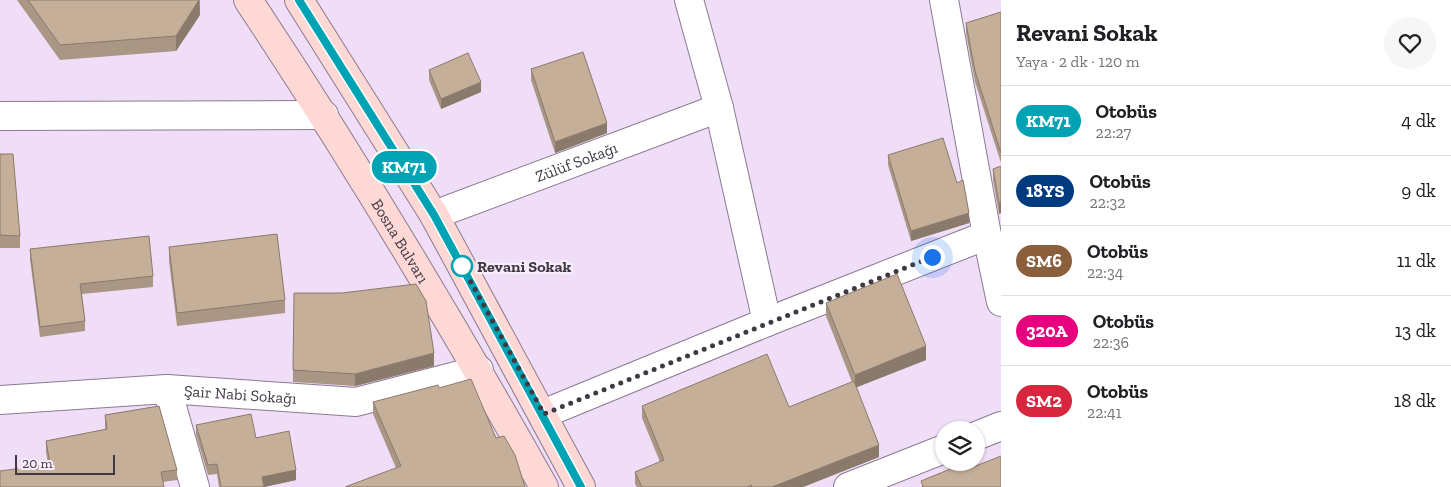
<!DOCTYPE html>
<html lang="tr">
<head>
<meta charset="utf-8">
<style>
  :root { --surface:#fff; --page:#f6f6f6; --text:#202124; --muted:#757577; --line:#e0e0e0 }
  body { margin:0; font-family:"Zilla Slab",serif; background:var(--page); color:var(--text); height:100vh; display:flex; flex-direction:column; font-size:19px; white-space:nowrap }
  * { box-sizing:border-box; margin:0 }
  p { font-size:16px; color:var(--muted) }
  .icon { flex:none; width:28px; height:28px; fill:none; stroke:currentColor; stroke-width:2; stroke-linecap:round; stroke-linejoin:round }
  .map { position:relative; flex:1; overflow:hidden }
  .side { display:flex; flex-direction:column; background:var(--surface); width:450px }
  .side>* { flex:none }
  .badge { padding:0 10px; border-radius:16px; font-size:18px; line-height:32px }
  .tools { position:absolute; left:935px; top:421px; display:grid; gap:10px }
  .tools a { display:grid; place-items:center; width:50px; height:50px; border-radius:50%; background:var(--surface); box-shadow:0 1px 4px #0004; font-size:25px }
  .scale { position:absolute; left:15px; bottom:12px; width:100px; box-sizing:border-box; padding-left:5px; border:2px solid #403843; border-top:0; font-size:14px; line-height:18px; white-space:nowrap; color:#403843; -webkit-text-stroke:4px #f9eefe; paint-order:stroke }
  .you { position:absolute; width:25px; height:25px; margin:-12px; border:4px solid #fff; border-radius:50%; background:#1a73e8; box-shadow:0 0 0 8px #1a73e833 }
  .map>.badge { position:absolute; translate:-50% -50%; box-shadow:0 0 0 2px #fff }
  .round { display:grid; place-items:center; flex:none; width:52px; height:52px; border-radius:26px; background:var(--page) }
  .headline { display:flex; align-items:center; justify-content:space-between; height:85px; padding:0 15px }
  h1 { font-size:24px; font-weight:700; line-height:38px }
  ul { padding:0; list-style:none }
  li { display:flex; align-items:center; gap:15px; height:70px; padding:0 15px; border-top:1px solid var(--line) }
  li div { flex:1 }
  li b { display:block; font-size:19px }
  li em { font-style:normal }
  li .badge { min-width:55px; font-weight:700; text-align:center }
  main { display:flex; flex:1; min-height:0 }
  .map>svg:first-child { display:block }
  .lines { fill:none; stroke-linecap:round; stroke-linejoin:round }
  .street-casing { stroke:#8b7a91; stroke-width:30 }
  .secondary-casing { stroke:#8b7a91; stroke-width:30 }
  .street { stroke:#fff; stroke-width:28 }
  .secondary { stroke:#fdd8d4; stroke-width:28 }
  .wall { fill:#a99684 }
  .shaded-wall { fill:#8a7a6b }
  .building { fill:#c5af99; stroke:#8a7a6b }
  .line-casing { stroke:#fff; stroke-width:11 }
  .line { stroke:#00a3b4; stroke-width:8 }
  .walk { stroke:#403843; stroke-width:5; stroke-dasharray:0 9 }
  .stop-dot { fill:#fff; stroke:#00a3b4; stroke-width:2.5 }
  .labels { text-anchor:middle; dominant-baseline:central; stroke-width:4.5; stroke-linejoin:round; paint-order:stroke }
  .street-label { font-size:16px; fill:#403843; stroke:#f9eefe }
  .stop-label { font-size:16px; font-weight:bold; fill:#403843; stroke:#f9eefe; text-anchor:start }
</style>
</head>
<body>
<main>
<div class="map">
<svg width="1001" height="487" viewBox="0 0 1001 487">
  <rect width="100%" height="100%" fill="#f0def8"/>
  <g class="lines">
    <defs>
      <g id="street">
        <polyline points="0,116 324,115"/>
        <path id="s1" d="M434,215l285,-107"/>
        <polyline points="987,235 1001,302"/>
        <polyline points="767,322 987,235 944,0"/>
        <polyline points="167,389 195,487"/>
        <path id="s2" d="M0,400l167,-11 189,13 123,-32"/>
        <polyline points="543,414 767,322 719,108 689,0"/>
        <polyline points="976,436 1001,426"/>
        <polyline points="848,487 944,449"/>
      </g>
      <g id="secondary">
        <path id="s3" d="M248,0c105,158 203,321 296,487"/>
        <polyline points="299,0 434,215 581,487"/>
      </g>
    </defs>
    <use href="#street" class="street-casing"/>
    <use href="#secondary" class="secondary-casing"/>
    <use href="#street" class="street"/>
    <use href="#secondary" class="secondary"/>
  </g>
  <g class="wall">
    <polygon points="17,0 200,0 200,15 176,51 60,60"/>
    <polygon points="1001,12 1001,163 975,82 966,33 966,23"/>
    <polygon points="531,69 607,133 555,153 531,80"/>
    <polygon points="429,70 481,92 441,109 429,80"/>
    <polygon points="0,154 20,236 20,248 0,248"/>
    <polygon points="888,155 969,223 911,241 888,165"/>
    <polygon points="1001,166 1001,213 999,214 993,180 993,169"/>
    <polygon points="169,247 285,300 285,313 177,326 169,261"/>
    <polygon points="30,249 153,276 153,287 82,294 85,321 85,331 40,337 30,259"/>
    <polygon points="826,303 926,360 856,387 879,457 803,487 637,487 635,484 635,472 660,462 642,418 642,406 789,407 852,382 826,316"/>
    <polygon points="434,366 355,386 293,382 293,370"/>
    <polygon points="439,388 496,438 396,468 373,414 373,402"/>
    <polygon points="105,415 177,470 177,480 163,482 48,464 46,452 46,441 105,430"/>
    <polygon points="196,425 256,438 296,480 264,487 219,487 217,474 208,475 196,435"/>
  </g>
  <g class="shaded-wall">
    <polygon points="199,0 200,15 176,51 176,36"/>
    <polygon points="481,82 481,92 441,109 441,99"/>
    <polygon points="607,123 607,133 555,153 555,142"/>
    <polygon points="999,203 1001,203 1001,213 999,214"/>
    <polygon points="969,213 969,223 911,241 911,231"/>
    <polygon points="926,346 926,360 855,388 855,375"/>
    <polygon points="434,353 434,366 355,386 355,374"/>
    <polygon points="879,445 879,457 803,487 772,487"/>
    <polygon points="296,470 296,480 264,487 262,477"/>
  </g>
  <g class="building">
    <polygon points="28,0 199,0 176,36 60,45"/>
    <polygon points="1001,12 1001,153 975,71 966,23"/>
    <polygon points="583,52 607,123 555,142 531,69"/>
    <polygon points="468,53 481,82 441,99 429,70"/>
    <polygon points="943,138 957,183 963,180 969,213 911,231 888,155"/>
    <polygon points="0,154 13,154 20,236 0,235"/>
    <polygon points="1001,166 1001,203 999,203 993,169"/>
    <polygon points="277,234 285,300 177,313 169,247"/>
    <polygon points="149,236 153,276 80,284 85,321 40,327 30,249"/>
    <polygon points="897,274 926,346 855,375 826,303"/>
    <polygon points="416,284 426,301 434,353 355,374 293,370 294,293 342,293"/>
    <polygon points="767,354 789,407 854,381 879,445 772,487 752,487 751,485 747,487 642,487 635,472 664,460 642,406"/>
    <polygon points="471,379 496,438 504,436 515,455 525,487 345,487 401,466 373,402 438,385 439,388"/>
    <polygon points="159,406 177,470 161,472 164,487 0,487 0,471 50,464 46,441 107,429 105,415"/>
    <polygon points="251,414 256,438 289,431 296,470 262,477 264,487 221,487 217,464 208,465 196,425"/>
    <polygon points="1001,456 1001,487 922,487 923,487 921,481 965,463 968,469"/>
  </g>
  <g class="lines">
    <defs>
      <polyline id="line" points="299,0 434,215 581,487"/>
    </defs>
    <use href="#line" class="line-casing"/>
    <use href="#line" class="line"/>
    <polyline class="walk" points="462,266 544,414 932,257"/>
  </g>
  <circle class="stop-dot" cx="462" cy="266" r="10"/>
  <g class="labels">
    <g class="street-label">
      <text stroke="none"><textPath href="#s1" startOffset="152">Zülüf Sokağı</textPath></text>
      <text stroke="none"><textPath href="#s3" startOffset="285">Bosna Bulvarı</textPath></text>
      <text stroke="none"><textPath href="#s2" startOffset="241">Şair Nabi Sokağı</textPath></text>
    </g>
    <g class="stop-label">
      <text x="477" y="266">Revani Sokak</text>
    </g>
  </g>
</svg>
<div class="tools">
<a><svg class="icon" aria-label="layers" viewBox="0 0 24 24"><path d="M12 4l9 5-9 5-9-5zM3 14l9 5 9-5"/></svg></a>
</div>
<div class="scale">20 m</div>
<div class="you" style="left:932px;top:257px"></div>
<b class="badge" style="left:404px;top:167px;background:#00a3b4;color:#fff">KM71</b>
</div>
<section class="side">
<div class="headline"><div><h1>Revani Sokak</h1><p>Yaya · 2 dk · 120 m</p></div><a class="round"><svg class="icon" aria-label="heart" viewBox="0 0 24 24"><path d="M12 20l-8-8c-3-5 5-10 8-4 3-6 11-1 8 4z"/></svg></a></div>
<ul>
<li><span class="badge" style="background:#00a3b4;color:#fff">KM71</span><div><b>Otobüs</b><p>22:27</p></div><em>4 dk</em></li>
<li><span class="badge" style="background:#003b80;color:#fff">18YS</span><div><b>Otobüs</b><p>22:32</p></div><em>9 dk</em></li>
<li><span class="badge" style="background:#8b5e3c;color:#fff">SM6</span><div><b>Otobüs</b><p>22:34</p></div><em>11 dk</em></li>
<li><span class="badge" style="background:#e6007e;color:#fff">320A</span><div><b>Otobüs</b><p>22:36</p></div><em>13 dk</em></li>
<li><span class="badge" style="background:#d7263d;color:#fff">SM2</span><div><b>Otobüs</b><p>22:41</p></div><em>18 dk</em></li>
</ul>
</section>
</main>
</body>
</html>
